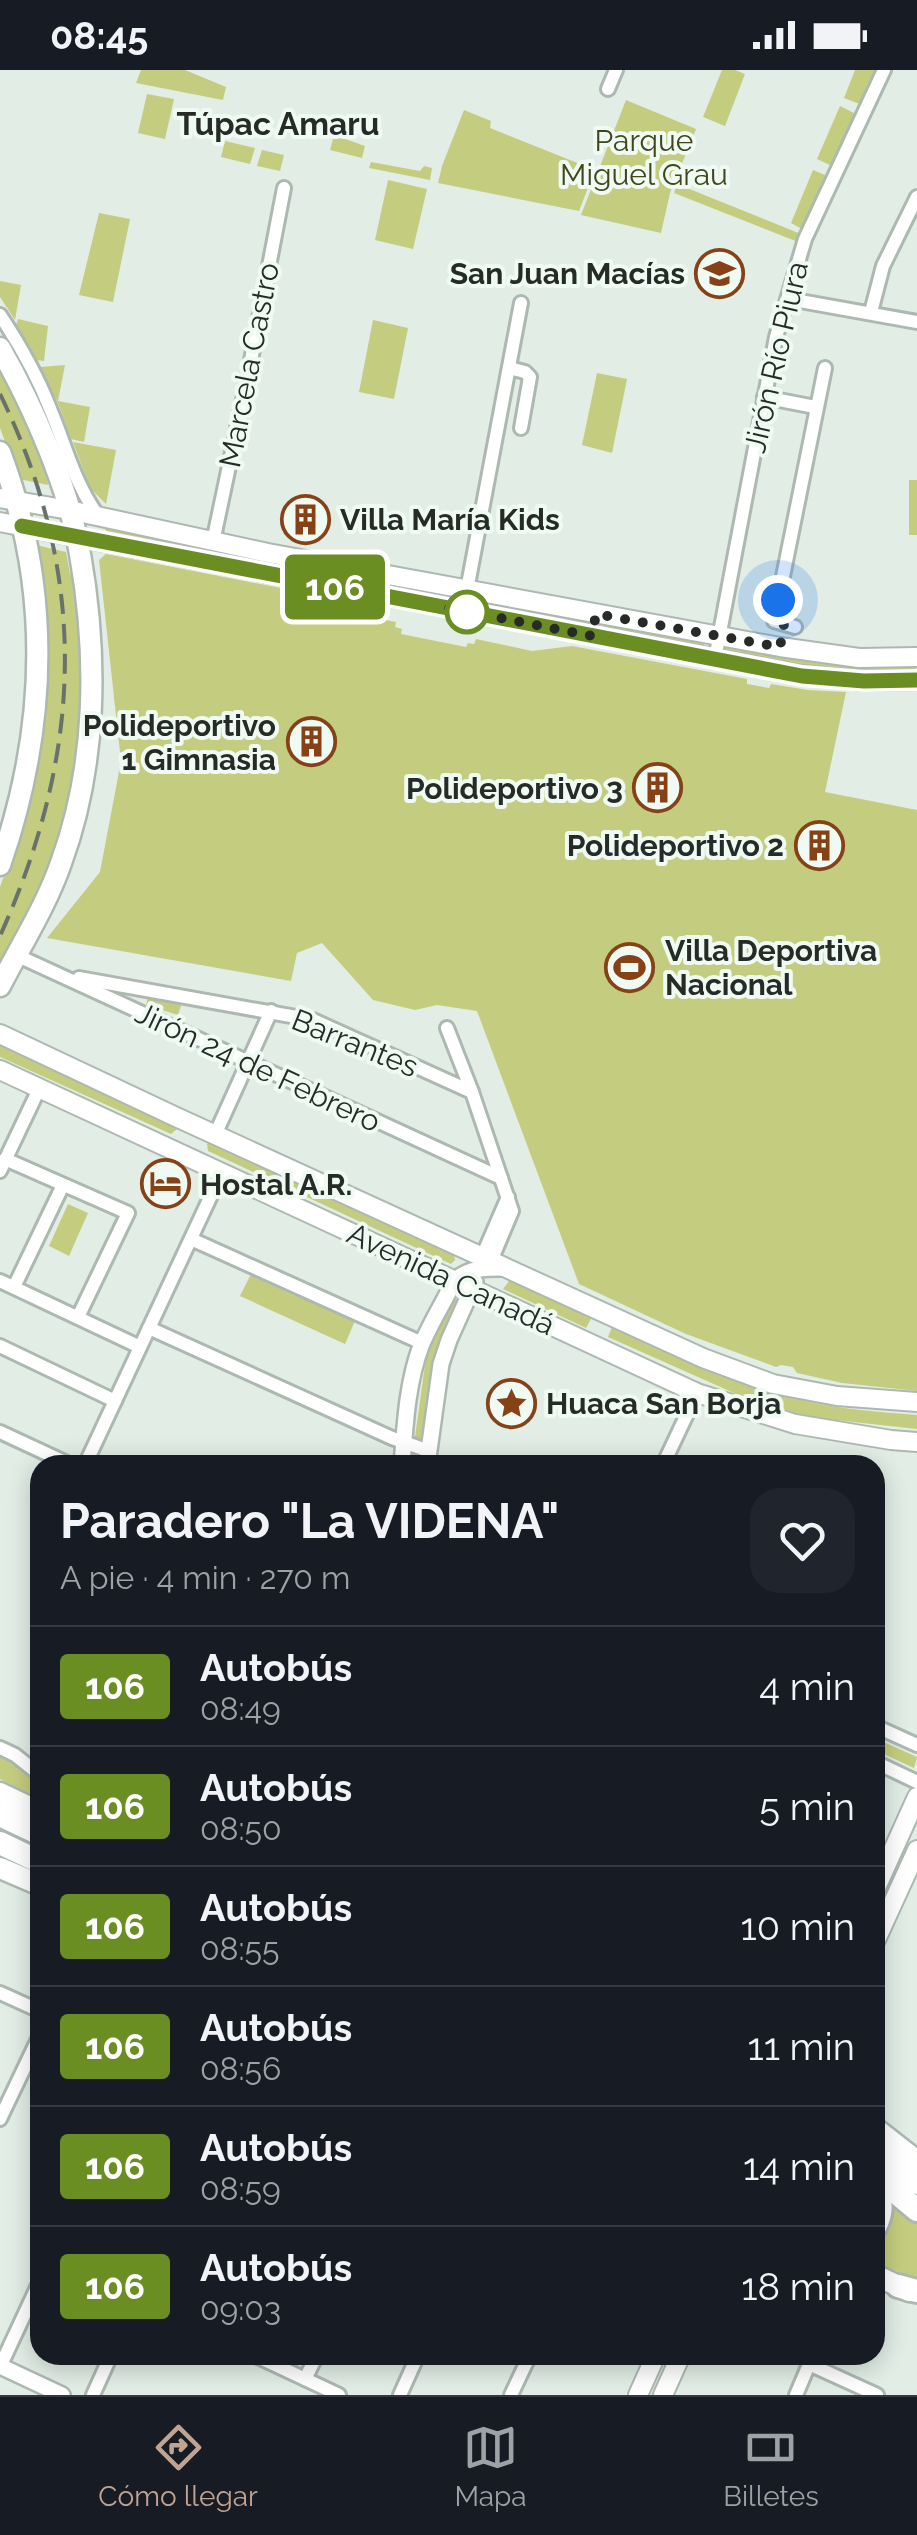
<!DOCTYPE html>
<html lang="es">
<head>
<meta charset="utf-8">
<style>
  :root { --surface:#171b24; --page:#20242c; --text:#f1f3f6; --muted:#9ea1a6; --line:#363941; --accent:#c1a392 }
  body { margin:0; font-family:Raleway,sans-serif; background:var(--page); color:var(--text); height:100vh; display:flex; flex-direction:column; font-size:38px; white-space:nowrap }
  * { box-sizing:border-box; margin:0 }
  p { font-size:32px; color:var(--muted) }
  .icon { flex:none; width:55px; height:55px; fill:none; stroke:currentColor; stroke-width:2; stroke-linecap:round; stroke-linejoin:round }
  .map { position:relative; flex:1; overflow:hidden }
  .details { position:absolute; left:30px; top:1385px; width:855px; height:910px; display:flex; flex-direction:column; background:var(--surface); border-radius:30px; box-shadow:0 5px 25px #0003 }
  .details>* { flex:none }
  .badge { padding:0 20px; border-radius:8px; font-size:35px; line-height:65px }
  .you { position:absolute; width:50px; height:50px; margin:-25px; border:8px solid #fff; border-radius:50%; background:#1a73e8; box-shadow:0 0 0 15px #1a73e833 }
  .map>.badge { position:absolute; translate:-50% -50%; box-shadow:0 0 0 5px #fff }
  .round { display:grid; place-items:center; flex:none; width:105px; height:105px; border-radius:30px; background:var(--page) }
  .overview { display:flex; align-items:center; justify-content:space-between; height:170px; padding:0 30px }
  h1 { font-size:48px; font-weight:700; line-height:75px }
  ul { padding:0; list-style:none }
  li { display:flex; align-items:center; gap:30px; height:120px; padding:0 30px; border-top:2px solid var(--line) }
  li div { flex:1 }
  li b { display:block; font-size:38px }
  li em { font-style:normal }
  li .badge { min-width:110px; font-weight:700; text-align:center }
  .status { display:flex; justify-content:space-between; align-items:center; height:70px; padding:0 50px; background:var(--surface); direction:ltr }
  .status svg { height:28px; fill:currentColor }
  .tab-bar { display:flex; justify-content:space-around; align-items:center; height:140px; border-top:2px solid var(--line); background:var(--surface); font-size:28px; color:var(--muted) }
  .tab-bar a { display:grid; justify-items:center; gap:5px }
  .tab-bar .active { color:var(--accent) }
  .map>svg:first-child { display:block }
  .green { fill:#c4cd7f }
  .lines { fill:none; stroke-linecap:round; stroke-linejoin:round }
  .minor-casing { stroke:#adb8b1; stroke-width:18 }
  .tertiary-casing { stroke:#adb8b1; stroke-width:20 }
  .secondary-casing { stroke:#adb8b1; stroke-width:22 }
  .primary-casing { stroke:#adb8b1; stroke-width:25 }
  .motorway-casing { stroke:#adb8b1; stroke-width:28 }
  .minor { stroke:#fff; stroke-width:12 }
  .tertiary { stroke:#fff; stroke-width:15 }
  .secondary { stroke:#fff; stroke-width:18 }
  .primary { stroke:#fff; stroke-width:20 }
  .motorway { stroke:#fff; stroke-width:22 }
  .rail { stroke:#69716c; stroke-width:4; stroke-dasharray:20 10; stroke-linecap:butt }
  .line-casing { stroke:#fff; stroke-width:22 }
  .line { stroke:#6b8e23; stroke-width:15 }
  .walk { stroke:#262b28; stroke-width:10; stroke-dasharray:0 18 }
  .stop-dot { fill:#fff; stroke:#6b8e23; stroke-width:5 }
  .labels { text-anchor:middle; dominant-baseline:central; stroke-width:8; stroke-linejoin:round; paint-order:stroke }
  .park-label { font-size:30px; fill:#42461d; stroke:#eefaf2 }
  .poi-label { font-size:30px; font-weight:bold; fill:#262b28; stroke:#eefaf2; text-anchor:end }
  .street-label { font-size:30px; fill:#262b28; stroke:#eefaf2 }
  .neighbourhood-label { font-size:32px; font-weight:bold; fill:#262b28; stroke:#eefaf2 }
</style>
</head>
<body>
<div class="status"><b>08:45</b><svg viewBox="0 0 49 12"><path d="M0 12V9h3v3zM5 12V6h3v6zM10 12V3h3v9zM15 12V0h3v12zM26 1h20v11H26zM47 4h2v5h-2z"/></svg></div>
<div class="map">
<svg width="917" height="2325" viewBox="0 0 917 2325">
  <rect width="100%" height="100%" fill="#e1ede5"/>
  <g class="green">
    <polygon points="141,0 185,0 226,17 223,30 136,13"/>
    <polygon points="722,0 735,0 745,4 725,56 703,47"/>
    <polygon points="855,0 877,0 862,35 844,28"/>
    <polygon points="147,24 174,29 165,69 138,63"/>
    <polygon points="626,30 696,59 670,123 661,163 581,145"/>
    <polygon points="840,36 856,44 832,96 817,89"/>
    <polygon points="464,40 491,51 490,58 595,100 579,141 438,113 442,96"/>
    <polygon points="334,65 365,76 362,88 330,80"/>
    <polygon points="225,71 255,78 250,94 221,87"/>
    <polygon points="262,80 284,85 280,101 257,96"/>
    <polygon points="371,92 420,101 424,96 432,98 430,110 369,98"/>
    <polygon points="813,100 825,105 802,159 791,153"/>
    <polygon points="388,110 427,119 413,179 375,170"/>
    <polygon points="677,114 801,164 798,172 674,123"/>
    <polygon points="99,143 130,149 113,232 79,225"/>
    <polygon points="0,211 21,215 15,250 0,227"/>
    <polygon points="18,249 48,256 44,291 36,290 16,255"/>
    <polygon points="373,250 408,258 394,329 359,322"/>
    <polygon points="65,295 58,331 90,337 84,372 71,369 58,333 40,297"/>
    <path d="M0,296c18,35 45,80 48,119l-29,-6 -19,-51z"/>
    <polygon points="597,303 627,309 612,383 582,375"/>
    <polygon points="73,372 116,380 106,434 90,418"/>
    <rect x="909" y="410" width="8" height="55"/>
    <polygon points="102,454 259,490 257,493 110,467"/>
    <polygon points="36,475 66,482 70,504 79,514 83,556 82,638 76,704 52,792 28,849 0,904 0,817 21,758 38,685"/>
    <polygon points="106,484 286,519 323,529 349,543 396,552 395,557 402,559 401,564 466,577 468,573 474,574 476,569 532,581 572,576 747,609 747,614 769,618 771,614 808,620 846,622 825,722 917,740 917,1321 842,1313 797,1303 793,1297 781,1295 776,1297 686,1264 579,1214 477,941 437,935 415,940 373,930 322,873 297,883 291,911 47,868 100,802 121,691 99,490"/>
    <polygon points="280,490 587,548 586,558 279,498"/>
    <polygon points="607,551 705,569 703,581 605,561"/>
    <polygon points="727,572 915,593 916,602 843,603 725,586"/>
    <polygon points="150,920 183,930 178,945 146,935"/>
    <polygon points="0,974 177,1055 177,1059 171,1064 0,987"/>
    <polygon points="213,1071 454,1183 455,1190 451,1194 208,1081 207,1074"/>
    <polygon points="68,1134 88,1143 69,1186 49,1176"/>
    <polygon points="252,1202 355,1251 345,1274 240,1226"/>
    <polygon points="509,1211 592,1247 586,1258 503,1219"/>
    <polygon points="453,1228 459,1233 437,1279 422,1395 411,1395 427,1281"/>
    <path d="M612,1257c62,26 124,57 189,73 38,9 77,12 116,15v14l-109,-12 -74,-24 -126,-56z"/>
    <polygon points="875,1668 917,1687 914,1698 875,1680"/>
    <polygon points="0,1685 13,1691 40,1715 40,1730 0,1709"/>
    <path d="M893,2128l24,25v56l-42,-16v-21c12,-11 15,-29 18,-44z"/>
  </g>
  <g class="lines">
    <defs>
      <g id="minor">
        <polyline points="608,19 616,0"/>
        <polyline points="789,229 917,252"/>
        <polyline points="871,242 883,196 917,127"/>
        <path d="M0,245c20,30 38,62 51,96 15,36 24,74 48,106"/>
        <polyline points="509,298 525,302 530,307 521,358"/>
        <polyline points="764,327 815,337"/>
        <polyline points="213,472 247,311 284,118"/>
        <polyline points="467,520 521,233"/>
        <polyline points="795,557 774,551 825,298"/>
        <polyline points="715,589 776,267 805,169 884,0"/>
        <polyline points="16,885 501,1108"/>
        <polyline points="79,908 313,950 472,1022"/>
        <polyline points="447,958 472,1022 512,1141 491,1191"/>
        <polyline points="215,1065 271,941"/>
        <polyline points="5,1089 128,1143 78,1247"/>
        <polyline points="0,1101 39,1019"/>
        <polyline points="191,1169 422,1273"/>
        <polyline points="482,1187 508,1127"/>
        <polyline points="0,1211 140,1277"/>
        <polyline points="14,1217 63,1115"/>
        <polyline points="149,1258 392,1368 429,1381"/>
        <polyline points="0,1276 115,1331"/>
        <polyline points="0,1362 71,1395"/>
        <polyline points="85,1395 222,1102"/>
        <polyline points="663,1395 697,1323"/>
        <polyline points="875,1656 917,1675"/>
        <polyline points="0,1678 15,1685 40,1705"/>
        <polyline points="875,1692 917,1712"/>
        <polyline points="0,1923 40,1941"/>
        <polyline points="0,2049 40,1965"/>
        <polyline points="254,2285 339,2325"/>
        <polyline points="809,2294 877,2325"/>
        <polyline points="0,2297 40,2211"/>
        <polyline points="305,2309 317,2285"/>
        <polyline points="93,2325 111,2285"/>
        <polyline points="400,2325 418,2285"/>
        <polyline points="511,2325 530,2285"/>
        <polyline points="796,2325 813,2285"/>
      </g>
      <g id="tertiary">
        <path d="M402,1395c3,-39 5,-82 19,-119 9,-22 23,-44 33,-65 15,-13 30,-13 49,-13"/>
        <polyline points="427,1395 441,1294 449,1270 475,1212"/>
        <polyline points="0,2296 62,2325"/>
      </g>
      <g id="secondary">
        <polyline points="0,428 69,440 268,483 780,577 859,588 917,587"/>
        <polyline points="0,452 802,605 864,611 917,610"/>
        <polyline points="0,964 174,1046 703,1288 773,1314 837,1326 917,1332"/>
        <polyline points="0,1000 697,1323 795,1354 891,1370 917,1372"/>
        <polyline points="875,1820 917,1727"/>
        <polyline points="875,1872 917,1780"/>
        <polyline points="638,2325 656,2285"/>
        <polyline points="663,2325 681,2285"/>
      </g>
      <g id="primary">
        <path d="M0,278c33,58 69,140 80,206 18,102 17,211 -19,309 -15,43 -40,82 -61,123"/>
        <path d="M0,382c52,137 47,277 0,413"/>
        <polyline points="0,1723 40,1742"/>
        <polyline points="0,1798 40,1815"/>
        <polyline points="875,2058 917,2091"/>
        <polyline points="875,2205 909,2221"/>
      </g>
      <g id="motorway">
        <polyline points="0,1745 40,1764"/>
        <polyline points="0,1773 40,1792"/>
        <polyline points="875,2079 917,2113"/>
        <polyline points="875,2105 917,2140"/>
        <path d="M875,2117c7,15 8,25 0,40"/>
        <polyline points="898,2216 917,2221"/>
      </g>
    </defs>
    <use href="#minor" class="minor-casing"/>
    <use href="#tertiary" class="tertiary-casing"/>
    <use href="#secondary" class="secondary-casing"/>
    <use href="#primary" class="primary-casing"/>
    <use href="#motorway" class="motorway-casing"/>
    <use href="#minor" class="minor"/>
    <use href="#tertiary" class="tertiary"/>
    <use href="#secondary" class="secondary"/>
    <use href="#primary" class="primary"/>
    <use href="#motorway" class="motorway"/>
    <path class="rail" d="M0,324c90,184 83,358 0,542"/>
  </g>
  <g class="lines">
    <defs>
      <polyline id="line" points="22,456 802,606 864,611 917,610"/>
    </defs>
    <use href="#line" class="line-casing"/>
    <use href="#line" class="line"/>
    <polyline class="walk" points="467,542 449,538 592,566 596,544 780,577 784,555 774,551 778,530"/>
  </g>
  <defs>
    <symbol id="school-ring" viewBox="-11 -11 22 22"><circle r="9.5" fill="#eefaf2" stroke="#864117" stroke-width="1.5"/><path d="M0-5L7-2L0 1L-7-2ZM-4 1L0 2.5L4 1V4Q0 6-4 4Z" fill="#864117"/></symbol>
    <symbol id="building-ring" viewBox="-11 -11 22 22"><circle r="9.5" fill="#eefaf2" stroke="#864117" stroke-width="1.5"/><path d="M-4-6H4V6H1V3H-1V6H-4ZM-2.5-4.3h1.7v1.8h-1.7ZM.8-4.3h1.7v1.8H.8ZM-2.5-1h1.7V.8h-1.7ZM.8-1h1.7V.8H.8Z" fill="#864117"/></symbol>
    <symbol id="stadium-ring" viewBox="-11 -11 22 22"><circle r="9.5" fill="#eefaf2" stroke="#864117" stroke-width="1.5"/><path d="M0-5a6.5 5 0 1 0 0 10a6.5 5 0 1 0 0-10ZM-3.5-1.8h7v3.6h-7Z" fill="#864117"/></symbol>
    <symbol id="hotel-ring" viewBox="-11 -11 22 22"><circle r="9.5" fill="#eefaf2" stroke="#864117" stroke-width="1.5"/><path d="M-6-4.5h1.5V1H6V5H4.5V3h-9V5H-6ZM-4 0a1.8 1.8 0 1 1 3.6 0ZM.5 0V-2.5h3Q6-2.5 6 0Z" fill="#864117"/></symbol>
    <symbol id="sight-ring" viewBox="-11 -11 22 22"><circle r="9.5" fill="#eefaf2" stroke="#864117" stroke-width="1.5"/><path d="M0-6L1.8-2.2L6-1.7L2.9 1.2L3.7 5.4L0 3.3L-3.7 5.4L-2.9 1.2L-6-1.7L-1.8-2.2Z" fill="#864117"/></symbol>
  </defs>
  <g fill-rule="evenodd">
    <use href="#school-ring" x="692" y="176" width="55" height="55"/>
    <use href="#building-ring" x="278" y="422" width="55" height="55"/>
    <use href="#building-ring" x="284" y="644" width="55" height="55"/>
    <use href="#building-ring" x="630" y="690" width="55" height="55"/>
    <use href="#building-ring" x="792" y="748" width="55" height="55"/>
    <use href="#stadium-ring" x="602" y="870" width="55" height="55"/>
    <use href="#hotel-ring" x="138" y="1086" width="55" height="55"/>
    <use href="#sight-ring" x="484" y="1306" width="55" height="55"/>
  </g>
  <circle class="stop-dot" cx="467" cy="542" r="20"/>
  <g class="labels">
    <g class="park-label">
      <text x="644" y="70">Parque<tspan x="644" dy="34">Miguel Grau</tspan></text>
    </g>
    <g class="poi-label">
      <text x="685" y="203">San Juan Macías</text>
      <text x="340" y="449" text-anchor="start">Villa María Kids</text>
      <text x="276" y="655">Polideportivo<tspan x="276" dy="34">1 Gimnasia</tspan></text>
      <text x="623" y="718">Polideportivo 3</text>
      <text x="784" y="775">Polideportivo 2</text>
      <text x="665" y="880" text-anchor="start">Villa Deportiva<tspan x="665" dy="34">Nacional</tspan></text>
      <text x="200" y="1114" text-anchor="start">Hostal A.R.</text>
      <text x="546" y="1333" text-anchor="start">Huaca San Borja</text>
    </g>
    <g class="street-label">
      <text transform="translate(776 287) rotate(-77)">Jirón Río Piura</text>
      <text transform="translate(249 295) rotate(-79)">Marcela Castro</text>
      <text transform="translate(355 973) rotate(22)">Barrantes</text>
      <text transform="translate(258 997) rotate(25)">Jirón 24 de Febrero</text>
      <text transform="translate(451 1209) rotate(25)">Avenida Canadá</text>
    </g>
    <g class="neighbourhood-label">
      <text x="278" y="53">Túpac Amaru</text>
    </g>
  </g>
</svg>
<div class="you" style="left:778px;top:530px"></div>
<b class="badge" style="left:335px;top:517px;background:#6b8e23;color:#fff">106</b>
<section class="details">
<div class="overview"><div><h1>Paradero &quot;La VIDENA&quot;</h1><p>A pie · 4 min · 270 m</p></div><a class="round"><svg class="icon" aria-label="heart" viewBox="0 0 24 24"><path d="M12 20l-8-8c-3-5 5-10 8-4 3-6 11-1 8 4z"/></svg></a></div>
<ul>
<li><span class="badge" style="background:#6b8e23;color:#fff">106</span><div><b>Autobús</b><p>08:49</p></div><em>4 min</em></li>
<li><span class="badge" style="background:#6b8e23;color:#fff">106</span><div><b>Autobús</b><p>08:50</p></div><em>5 min</em></li>
<li><span class="badge" style="background:#6b8e23;color:#fff">106</span><div><b>Autobús</b><p>08:55</p></div><em>10 min</em></li>
<li><span class="badge" style="background:#6b8e23;color:#fff">106</span><div><b>Autobús</b><p>08:56</p></div><em>11 min</em></li>
<li><span class="badge" style="background:#6b8e23;color:#fff">106</span><div><b>Autobús</b><p>08:59</p></div><em>14 min</em></li>
<li><span class="badge" style="background:#6b8e23;color:#fff">106</span><div><b>Autobús</b><p>09:03</p></div><em>18 min</em></li>
</ul>
</section>
</div>
<nav class="tab-bar">
<a class="active"><svg class="icon" aria-label="directions" viewBox="0 0 24 24"><path d="M12 3l9 9-9 9-9-9zM9 14v-3h6M13 9l2 2-2 2"/></svg>Cómo llegar</a>
<a><svg class="icon" aria-label="map" viewBox="0 0 24 24"><path d="M3 6l6-2 6 2 6-2v14l-6 2-6-2-6 2zM9 4v14M15 6v14"/></svg>Mapa</a>
<a><svg class="icon" aria-label="tickets" viewBox="0 0 24 24"><path d="M3 7h18v10H3zM15 7v10"/></svg>Billetes</a>
</nav>
</body>
</html>
